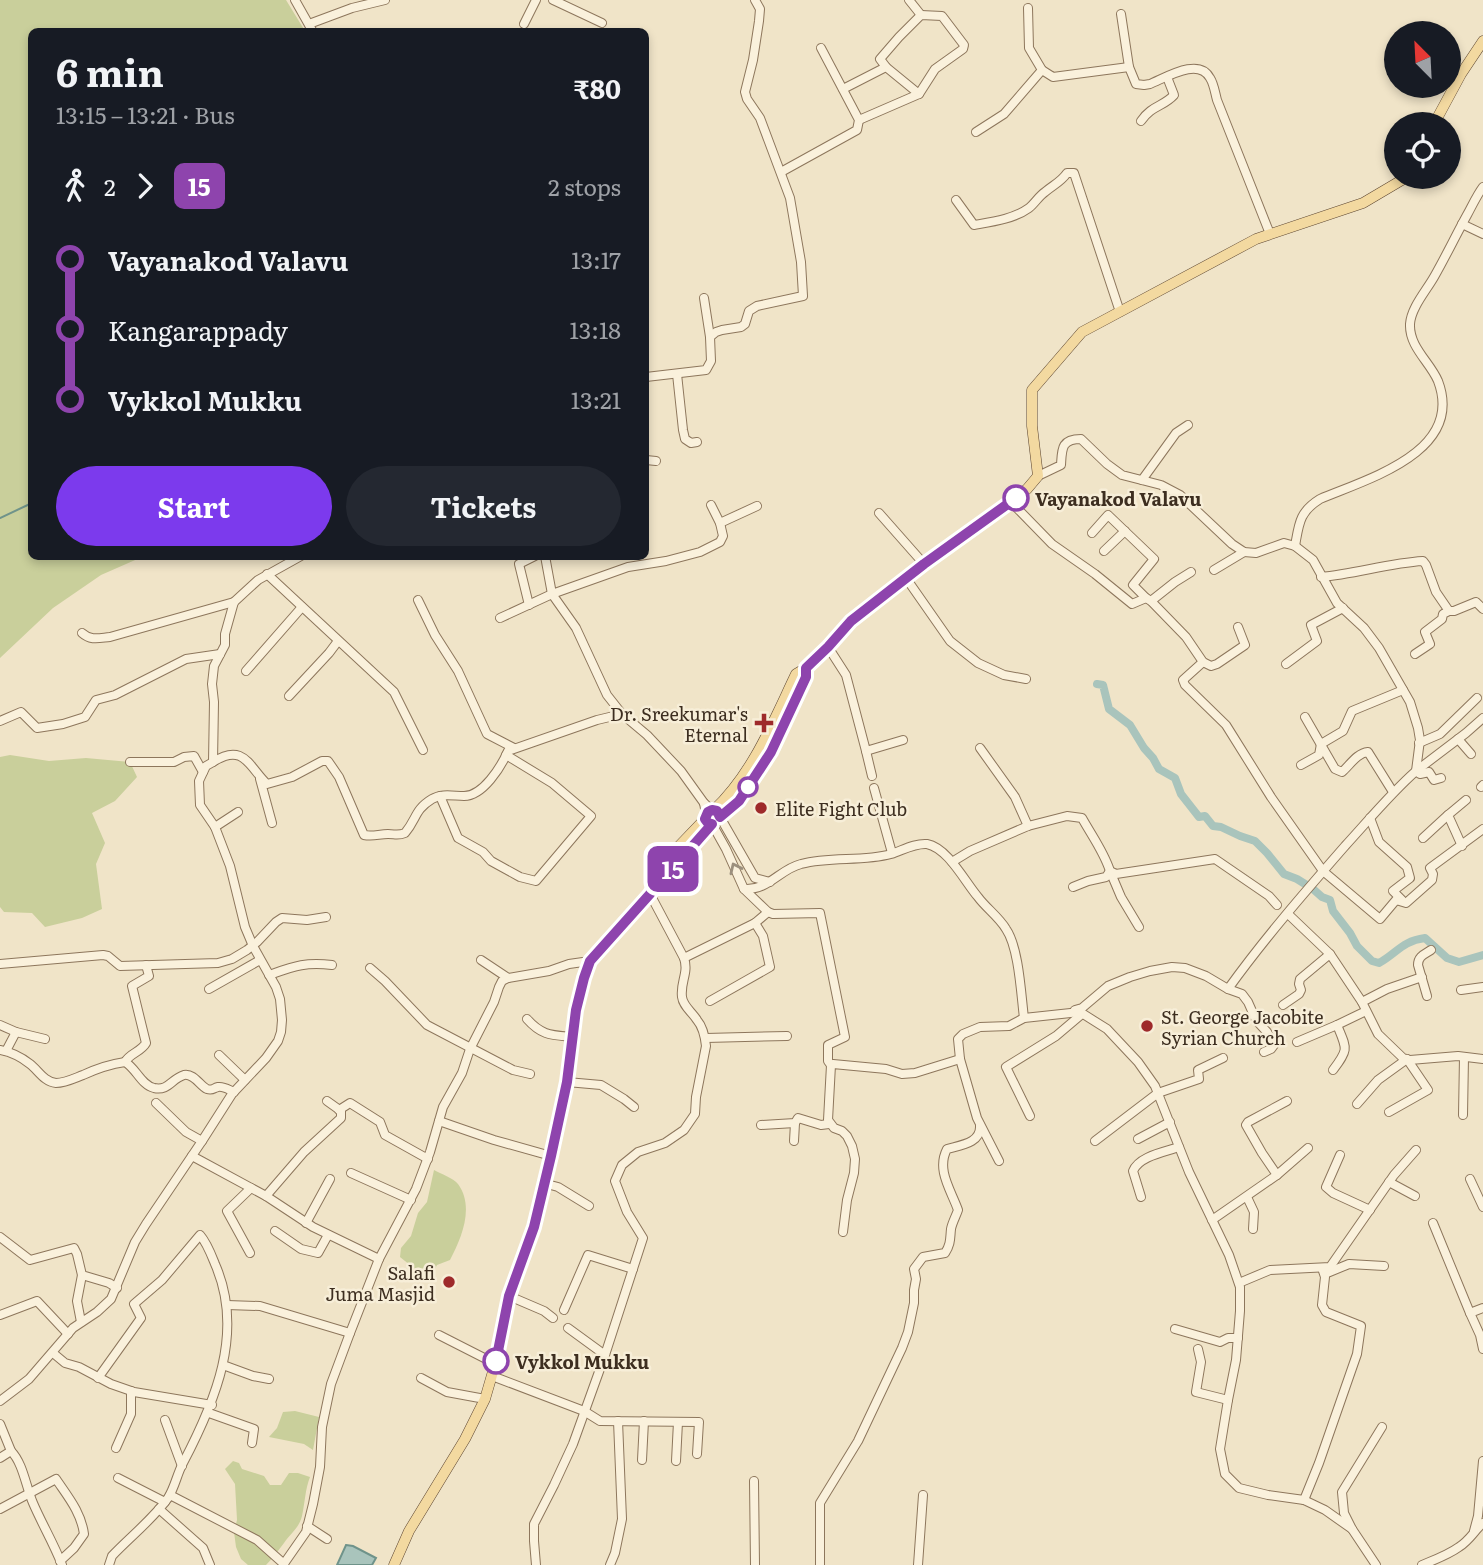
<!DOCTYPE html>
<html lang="en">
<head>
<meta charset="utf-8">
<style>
  :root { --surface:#171b24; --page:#242831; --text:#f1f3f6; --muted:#9ea1a6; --accent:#7c3aed }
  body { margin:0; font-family:Literata,serif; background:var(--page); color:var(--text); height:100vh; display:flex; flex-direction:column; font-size:26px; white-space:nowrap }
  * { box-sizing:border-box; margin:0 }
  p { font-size:23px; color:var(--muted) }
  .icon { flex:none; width:38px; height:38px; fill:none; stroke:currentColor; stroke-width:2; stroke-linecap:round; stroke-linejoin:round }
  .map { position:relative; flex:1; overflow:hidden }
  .sheet { position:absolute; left:28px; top:28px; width:621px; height:532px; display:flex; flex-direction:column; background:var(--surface); border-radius:10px; box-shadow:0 4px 10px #0003 }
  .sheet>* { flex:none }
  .badge { padding:0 14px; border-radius:10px; font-size:24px; line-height:46px }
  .needle { width:46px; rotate:336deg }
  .fabs { position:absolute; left:1384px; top:21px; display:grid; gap:14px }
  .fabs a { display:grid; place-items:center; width:77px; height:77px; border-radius:50%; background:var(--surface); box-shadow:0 4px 10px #0003; font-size:35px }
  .map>.badge { position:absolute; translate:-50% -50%; box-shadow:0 0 0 4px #fff }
  .legs { display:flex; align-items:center; gap:10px; height:77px; padding:0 28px; font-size:23px }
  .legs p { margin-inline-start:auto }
  .summary { display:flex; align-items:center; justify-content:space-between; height:119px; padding:0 28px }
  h1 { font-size:38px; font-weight:700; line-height:52px }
  .button { display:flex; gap:14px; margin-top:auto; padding:14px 28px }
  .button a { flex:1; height:80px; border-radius:42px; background:var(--accent); color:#fff; font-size:28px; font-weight:700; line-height:80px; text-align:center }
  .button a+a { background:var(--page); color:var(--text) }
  ul { padding:0 28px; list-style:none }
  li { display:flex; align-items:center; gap:24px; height:70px; font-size:26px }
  li i { display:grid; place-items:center; width:10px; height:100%; margin:0 9px; background:currentColor }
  li i::after { content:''; width:18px; height:18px; margin:-9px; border:5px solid; border-radius:50%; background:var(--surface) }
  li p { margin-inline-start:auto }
  li:first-child i { background:linear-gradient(#0000 50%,currentColor 0) }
  li:last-child i { background:linear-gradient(currentColor 50%,#0000 0) }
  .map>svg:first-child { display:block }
  .green { fill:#c9cf9b }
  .water { fill:#a9c4bc; stroke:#6f938a; stroke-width:2 }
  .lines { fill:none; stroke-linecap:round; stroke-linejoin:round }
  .stream { stroke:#6f938a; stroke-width:2 }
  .canal { stroke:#a9c4bc; stroke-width:8 }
  .minor-casing { stroke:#8d765c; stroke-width:10 }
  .major-casing { stroke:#5b4430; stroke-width:11 }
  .minor { stroke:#faf1dc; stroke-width:8 }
  .major { stroke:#f3d9a0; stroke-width:10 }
  .oneway { stroke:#9c907e }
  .line-1-casing { stroke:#fff; stroke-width:16 }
  .line-1 { stroke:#8e44ad; stroke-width:10 }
  .stop-1-dot { fill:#fff; stroke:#8e44ad; stroke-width:3.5 }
  .poi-dot { fill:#9e2a2b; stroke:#f7eed8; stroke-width:2.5 }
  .labels { text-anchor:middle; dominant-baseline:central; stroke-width:5; stroke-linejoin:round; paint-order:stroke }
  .stop-label { font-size:18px; font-weight:bold; fill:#3d2e20; stroke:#f7eed8; text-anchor:start }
  .poi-label { font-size:18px; fill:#3d2e20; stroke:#f7eed8; text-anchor:end }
</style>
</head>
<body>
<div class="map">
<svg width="1483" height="1565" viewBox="0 0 1483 1565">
  <rect width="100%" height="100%" fill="#f0e4c8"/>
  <g class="green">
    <polygon points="0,0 286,0 305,31 32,32 32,556 142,557 101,575 53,608 0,658"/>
    <polygon points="10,755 49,761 86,758 130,762 137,777 115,801 92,813 105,843 96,864 102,909 82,918 45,927 32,913 4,912 0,907 0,757"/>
    <path d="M434,1170c7,4 19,8 24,14 17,23 3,55 -8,76l-13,5 -4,8 -18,-4 -15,-12 1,-9 10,-12 7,-23 9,-11z"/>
    <polygon points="295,1411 319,1417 313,1450 304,1444 269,1437 277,1428 283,1412"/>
    <path d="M233,1461l6,2 3,6 22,7 6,9h11l8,-12h9l12,4c-5,13 -5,25 -8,39 -3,12 -11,17 -18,27 -6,8 -11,15 -18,22h-18l-7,-6 -5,-12 -2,-15 3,-12 -2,-36 -10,-15z"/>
  </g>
  <polygon class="water" points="346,1545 353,1546 376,1558 372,1565 337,1565"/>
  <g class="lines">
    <polyline class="stream" points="0,518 32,503"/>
    <path class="canal" d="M1097,684l6,1 6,24 21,16 14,23 9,10 6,11 16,9 6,16 18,23 6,-1 8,10 8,1 19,9 15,5 12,12 17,21 13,5 16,10 9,8 8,3 3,11 17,22 7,13 15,15 7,2c18,-10 23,-22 46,-25l22,20 12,4 24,-7"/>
    <defs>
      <g id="minor">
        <polyline points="295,0 313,32"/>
        <polyline points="553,0 602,23"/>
        <polyline points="909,0 921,15"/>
        <polyline points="1028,8 1029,48 1042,70"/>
        <path d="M1121,14l8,53 7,17 8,1 6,-1c17,-7 49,-27 60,-6 4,6 5,15 7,22l53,134"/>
        <polyline points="309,24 352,8 385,0"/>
        <polyline points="524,24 536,0"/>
        <polyline points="843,89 886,67 919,94"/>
        <polyline points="859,120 919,94 935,69 963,49 964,45 942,16 921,15 899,37 880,59 886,67"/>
        <path d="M1141,121c11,-16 22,-14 33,-26l-7,-18"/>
        <polyline points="976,132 1004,114 1042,70 1053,77 1129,67"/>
        <polyline points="781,172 857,130 859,120 821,48"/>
        <path d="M956,200l18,25c17,-3 40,-6 55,-17 6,-5 10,-12 16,-16 8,-7 16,-10 22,-19h7l46,139"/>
        <polyline points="1462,224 1483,234"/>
        <polyline points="704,298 710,337"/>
        <polyline points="677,374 683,430 685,439 691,443 697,442"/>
        <polyline points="646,377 706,370 711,361 710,337 716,332 722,330 741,327 745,324 749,311 757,306 803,296 801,262 790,198 760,118 747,99 745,92 753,60 759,21 760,9 755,0"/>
        <polyline points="646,460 656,461"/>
        <path d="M1038,476l23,-11c1,-16 0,-26 20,-26l26,25 15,11 39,10 19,10 52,49 12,8 12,1 28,-10 11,3 18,14 24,43 27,25 15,20 31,54 8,26 2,12 -4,31c-26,23 -48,50 -71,75 -41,47 -81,93 -117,143"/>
        <polyline points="1142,480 1176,433 1188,425"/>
        <polyline points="1011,502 1052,544 1095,574 1132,604 1146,598 1151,601 1186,637 1203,662 1211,666 1217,664 1245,645 1238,627"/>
        <polyline points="879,513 924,564"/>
        <polyline points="720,523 757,506"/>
        <polyline points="1092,533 1108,515 1154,559 1133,585 1146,598"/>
        <path d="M1295,546c4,-22 4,-34 25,-47 47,-20 145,-47 118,-118 -8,-19 -29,-34 -28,-57 1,-16 16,-33 24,-47 12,-21 22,-42 33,-62 5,-9 10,-20 16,-28"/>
        <polyline points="1104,551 1125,531"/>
        <polyline points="545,556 552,594 576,628 607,695 622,714 647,735 681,771 704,803"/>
        <polyline points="1214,570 1244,552"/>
        <polyline points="267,574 394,692 423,750"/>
        <path d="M1321,577c34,-3 68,-14 102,-16l3,4 10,27 13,19h5l22,-9 7,7"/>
        <polyline points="906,578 950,641 978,663 1004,675 1026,679"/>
        <polyline points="418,600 435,635 458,671 487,734 514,748"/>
        <polyline points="1151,601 1175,582 1191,572"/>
        <polyline points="529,605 519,564 535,556"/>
        <polyline points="500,618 552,594 628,567 666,561 700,552 720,542 723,536 720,523 711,505"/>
        <path d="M82,633c9,8 17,5 28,4l124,-35"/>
        <polyline points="828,647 846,675 866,751 903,740"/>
        <polyline points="1415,654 1430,644 1425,632 1442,619 1443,614 1449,611"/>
        <polyline points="1203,662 1183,680 1185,685 1226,725 1271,797 1323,871 1380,919 1396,900 1406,903 1432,880 1433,874 1430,868 1483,829"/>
        <polyline points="1286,664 1317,641 1311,625 1343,608"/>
        <polyline points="246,671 302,607"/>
        <polyline points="289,696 329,653 338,641"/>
        <path d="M1305,717l30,52 7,3c8,-7 15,-19 26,-20l25,40"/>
        <polyline points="0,721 21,712 37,728 63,724 85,717 96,700 115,695 186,659 220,654"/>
        <polyline points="1458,739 1471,754"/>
        <polyline points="1419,743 1440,734 1477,698"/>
        <polyline points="980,748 1015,797 1028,826"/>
        <polyline points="866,751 872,776"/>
        <polyline points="130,762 174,762 184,757 194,756 203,772"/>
        <path d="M213,762c31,-20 36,5 54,22l25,-7 30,-16h6l11,16 25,58c9,2 15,-1 24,-1 7,0 10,2 17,-1 12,-14 9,-23 27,-34 10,-6 21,-3 32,-3 19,0 37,-29 44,-45l89,-31 25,-6"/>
        <polyline points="1301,765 1319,755 1321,744 1343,731 1352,711 1403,690"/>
        <polyline points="1416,771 1466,733 1483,718"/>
        <polyline points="1416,771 1420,774 1429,772 1434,780 1441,778"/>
        <polyline points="260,779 272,823"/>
        <polyline points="1481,787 1483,785"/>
        <polyline points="874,788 892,853"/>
        <polyline points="440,796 458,838 483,852 491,861 520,877 536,881 591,816 552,783 506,755"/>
        <polyline points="706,814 704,803 712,810"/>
        <polyline points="720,817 755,878 770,882"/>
        <polyline points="1370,818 1379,842 1407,867 1410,878 1393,891 1402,900"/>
        <path d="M712,824l14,25 18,40c24,2 36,-20 57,-25 30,-8 61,-2 90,-10 12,-4 24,-11 36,-10 21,4 38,38 51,53 8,11 21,20 28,32 13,19 15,65 18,89"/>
        <polyline points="215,827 238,812"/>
        <polyline points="1423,838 1448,815"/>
        <polyline points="1462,846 1448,815 1466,800"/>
        <path d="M952,862l18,-11 58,-25 39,-10 15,2c10,18 22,34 28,53l6,3 99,-15 54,37 8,9"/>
        <polyline points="1073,887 1088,881 1106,877 1110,871 1121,897 1139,927"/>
        <polyline points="744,889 768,912 773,914 820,913 845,1037 828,1045 828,1061 831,1065"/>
        <polyline points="1288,914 1330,954 1362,1002 1378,1034 1403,1058 1410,1060 1458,1056 1483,1059"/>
        <polyline points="684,958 755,923 768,912"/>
        <polyline points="481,960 508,978 549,971 569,964 590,961"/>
        <polyline points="0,964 103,955 108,956 120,966 218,963 232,959 247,950 257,942 276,922 282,918 307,920 326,917"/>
        <polyline points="370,968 385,981 427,1025 513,1070 530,1074"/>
        <path d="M269,975c26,-9 36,-13 63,-10"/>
        <polyline points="209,989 260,960"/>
        <polyline points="1461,990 1483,987"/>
        <path d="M1427,996l-9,-31c0,-9 7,-11 13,-15"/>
        <polyline points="710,1001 770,967 763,936 755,923"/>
        <polyline points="1362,1002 1387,989 1422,977"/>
        <polyline points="1283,1005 1299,994 1301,990 1299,984 1300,979 1330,954"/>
        <polyline points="1075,1010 1082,1008 1108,986 1130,977 1150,971 1172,967 1185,968 1206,976 1228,989 1242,994 1248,1002 1256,1020 1267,1032 1274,1045 1271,1049 1264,1052"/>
        <path d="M527,1019c15,17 25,16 46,18"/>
        <polyline points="0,1025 16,1032"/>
        <polyline points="706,1038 787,1036"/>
        <polyline points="1297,1042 1337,1025 1366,1011"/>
        <path d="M0,1050c11,2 21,7 30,14 8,6 14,18 26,19 9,0 19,-5 27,-8 13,-6 28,-11 42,-13 11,6 16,23 29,26 15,3 17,-9 30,-13 10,-2 16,11 23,14 6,2 6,-1 11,-2 6,-1 11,3 16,5"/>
        <polyline points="6,1051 16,1032 45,1039"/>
        <polyline points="219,1055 245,1080"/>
        <path d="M125,1062c5,-9 16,-10 21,-19l-14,-57 17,-10 -3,-11"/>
        <path d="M1333,1070c16,-21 14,-21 4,-45"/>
        <polyline points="567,1082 601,1085 624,1099 634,1107"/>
        <polyline points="156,1103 186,1132 202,1141"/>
        <polyline points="1357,1104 1378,1080 1407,1059 1428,1090 1389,1112"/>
        <polyline points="339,1110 350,1103 380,1122 385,1135 428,1159"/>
        <polyline points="1463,1115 1464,1057"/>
        <polyline points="1030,1116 1006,1067 1056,1036 1082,1014"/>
        <polyline points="439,1121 494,1140 551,1156"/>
        <polyline points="761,1125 795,1123 798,1118 821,1125 829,1124"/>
        <polyline points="1138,1139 1170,1122"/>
        <polyline points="794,1141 795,1123"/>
        <polyline points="1095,1141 1158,1093 1199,1079 1198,1070 1223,1058"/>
        <polyline points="1340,1155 1326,1187 1333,1193 1370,1210"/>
        <polyline points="192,1156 266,1196 313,1227 379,1259"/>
        <polyline points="999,1161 977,1118 960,1059 958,1039 963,1034 980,1027 1009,1026 1024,1018 1080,1012 1107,1029 1138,1062 1155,1086 1189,1172 1229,1255 1240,1287 1240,1311 1236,1360 1228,1400 1220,1449 1225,1474 1239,1488 1268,1495 1304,1500 1325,1510 1352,1529"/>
        <polyline points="351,1173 411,1200"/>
        <polyline points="1277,1175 1262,1153 1246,1125 1248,1122 1287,1101"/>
        <polyline points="1470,1179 1483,1207"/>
        <polyline points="1389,1182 1415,1196"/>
        <polyline points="543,1183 558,1187 589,1206"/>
        <polyline points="266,1196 304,1152 341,1118 341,1111 327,1101"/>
        <path d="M1141,1197l-8,-26c6,-15 32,-19 46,-24"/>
        <polyline points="1247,1197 1254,1212 1253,1229"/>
        <polyline points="1212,1220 1277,1175 1308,1148"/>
        <polyline points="306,1223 330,1179"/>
        <polyline points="1433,1223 1470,1313"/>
        <polyline points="275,1231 301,1249 318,1253 328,1235"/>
        <polyline points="843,1232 847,1200 854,1173 855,1159 852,1146 847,1136 842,1131 834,1128 828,1120 831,1065 833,1064 886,1069 902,1074 915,1073 960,1059"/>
        <polyline points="0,1237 30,1260 74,1248 77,1254 82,1275 109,1283 117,1288"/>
        <polyline points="250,1253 227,1211 251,1188"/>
        <polyline points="1327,1273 1349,1264 1384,1266"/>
        <polyline points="1239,1283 1270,1270 1330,1267 1394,1175 1416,1150"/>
        <polyline points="509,1296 544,1311 553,1318"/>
        <polyline points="227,1305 260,1306 350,1333"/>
        <polyline points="1483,1308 1470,1313 1480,1335 1483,1349"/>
        <polyline points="564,1310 588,1255 633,1269"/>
        <polyline points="0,1315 37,1301 68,1334"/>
        <polyline points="81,1322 77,1301 82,1275"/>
        <polyline points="568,1328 605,1355"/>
        <polyline points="1175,1329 1220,1342 1228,1338 1238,1338"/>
        <polyline points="439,1335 496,1364"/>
        <polyline points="1198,1349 1201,1362 1196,1392 1228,1400"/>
        <polyline points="53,1353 65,1363 79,1367 111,1384 134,1392 212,1405"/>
        <polyline points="223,1365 253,1376 269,1379"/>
        <polyline points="492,1376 584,1411 600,1421 699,1422 697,1454"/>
        <path d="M98,1378l43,-60 -7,-14 28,-24 38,-45c7,8 11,19 15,29 30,68 0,138 -32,199 -6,11 -8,24 -15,35 -15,21 -38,39 -56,58l-3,9"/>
        <polyline points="421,1378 447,1392 485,1399"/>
        <polyline points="0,1401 29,1379 73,1328 97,1312 111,1299 135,1242 146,1224 202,1141 232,1094 266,1058 278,1041 281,1032 282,1020 280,999 276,987 253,946 245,927 230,866 215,827 200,805 199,781 206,766 213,762 214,702 212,684 214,666 225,645 225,634 234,602 258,580 301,556"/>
        <polyline points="209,1413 254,1429 252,1443"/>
        <polyline points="165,1420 182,1466"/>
        <path d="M0,1424l11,27c12,12 15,36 22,52 9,21 21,41 29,62"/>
        <polyline points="116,1448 131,1414 131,1391"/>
        <polyline points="0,1458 11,1451"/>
        <polyline points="642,1460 644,1421"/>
        <polyline points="676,1461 678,1422"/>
        <polyline points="118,1478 165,1502"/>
        <polyline points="754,1481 755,1565"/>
        <polyline points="170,1495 257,1540 284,1564"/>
        <polyline points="1304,1500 1319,1463 1357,1354 1361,1326 1326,1312 1322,1305 1325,1277 1322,1268"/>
        <path d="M0,1509l56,-30c12,18 25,33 28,55l-10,14 -14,13"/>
        <polyline points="159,1509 203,1548 210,1565"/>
        <polyline points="307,1526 327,1539"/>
        <polyline points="1474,1531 1478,1516 1483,1461"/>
        <polyline points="283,1565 306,1532 313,1504 320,1467 322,1427 331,1384 350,1333 379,1259 416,1189 430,1152 443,1107 462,1073 470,1049 494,1002 499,987 502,981 508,978"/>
        <path d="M536,1565l-2,-24v-17l20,-39 19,-41 32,-89 38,-117 -16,-26 -12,-31 7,-16 16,-13 27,-9 19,-13 11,-16 1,-17 10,-51c-1,-9 -3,-19 -9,-26 -5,-8 -14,-14 -15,-23 -2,-15 7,-24 2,-39l-34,-64"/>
        <polyline points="610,1565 615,1553 622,1519 618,1421"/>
        <path d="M820,1565v-62l38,-62 44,-93 6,-16 6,-29v-13l2,-11 -2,-10 9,-12 22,-4c6,-9 5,-15 6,-24 1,-6 5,-13 7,-19 -7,-20 -22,-40 -11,-61 14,-4 34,-6 33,-23"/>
        <polyline points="918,1565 923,1495"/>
        <polyline points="1376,1565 1352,1529 1344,1513 1342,1492 1382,1427"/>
        <path d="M1422,1565c12,-5 26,-10 37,-18 11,-7 15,-16 24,-24"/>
      </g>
      <g id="major">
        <polyline points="1434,124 1461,74 1483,41"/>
        <path d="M714,810c39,-37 59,-88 82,-136l10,-6 22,-21 23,-26 73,-57 87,-62 16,-13 11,-13 -6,-50v-36l50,-58 174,-93 107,-36 44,-26"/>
        <polyline points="720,817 739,801 771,752 806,677 806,668"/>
        <polyline points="658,877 669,874 712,824"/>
        <polyline points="394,1565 409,1531 465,1439 485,1399 501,1344 509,1296 534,1227 551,1156 567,1082 576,1010 590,961 650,894 658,877 658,868 705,819"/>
      </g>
    </defs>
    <use href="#minor" class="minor-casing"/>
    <use href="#major" class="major-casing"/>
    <use href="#minor" class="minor"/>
    <use href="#major" class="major"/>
  </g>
  <defs><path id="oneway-chevron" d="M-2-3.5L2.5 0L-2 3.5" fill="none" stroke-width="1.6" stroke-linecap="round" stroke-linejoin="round" transform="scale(1.75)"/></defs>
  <use class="oneway" href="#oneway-chevron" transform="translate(735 868) rotate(-115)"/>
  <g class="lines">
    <defs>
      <polyline id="line-1" points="496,1361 509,1296 534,1227 551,1156 567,1082 576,1010 584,978 590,961 650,894 659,877 668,874 712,824 708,823 705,819 708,812 712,810 717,811 720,817 739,801 771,752 806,677 806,668 828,647 851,621 924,564 1016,498"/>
    </defs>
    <use href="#line-1" class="line-1-casing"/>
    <use href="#line-1" class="line-1"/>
  </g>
  <g class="stop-1-dot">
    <circle cx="1016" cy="498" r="12"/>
    <circle cx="748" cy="787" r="9"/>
    <circle cx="496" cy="1361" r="12"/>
  </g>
  <g class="poi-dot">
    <path d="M760.5 712.5h7v7h7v7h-7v7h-7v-7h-7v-7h7z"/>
    <circle cx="761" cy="808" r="7"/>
    <circle cx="1147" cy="1026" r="7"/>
    <circle cx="449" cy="1282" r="7"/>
  </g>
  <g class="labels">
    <g class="stop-label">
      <text x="1035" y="498">Vayanakod Valavu</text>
      <text x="515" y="1361">Vykkol Mukku</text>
    </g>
    <g class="poi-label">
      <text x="748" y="713">Dr. Sreekumar's<tspan x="748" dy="21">Eternal</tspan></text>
      <text x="775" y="808" text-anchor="start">Elite Fight Club</text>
      <text x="1161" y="1016" text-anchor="start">St. George Jacobite<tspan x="1161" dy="21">Syrian Church</tspan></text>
      <text x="435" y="1272">Salafi<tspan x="435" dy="21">Juma Masjid</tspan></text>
    </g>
  </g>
</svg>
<div class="fabs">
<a><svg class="needle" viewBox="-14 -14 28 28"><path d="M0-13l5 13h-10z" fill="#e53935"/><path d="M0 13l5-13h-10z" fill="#9ea1a6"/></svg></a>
<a><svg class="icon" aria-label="locate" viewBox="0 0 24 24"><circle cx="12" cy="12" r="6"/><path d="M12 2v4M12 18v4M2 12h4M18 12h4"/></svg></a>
</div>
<b class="badge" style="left:673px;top:869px;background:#8e44ad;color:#fff">15</b>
<section class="sheet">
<div class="summary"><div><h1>6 min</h1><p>13:15 – 13:21 · Bus</p></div><b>₹80</b></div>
<div class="legs"><svg class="icon" aria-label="walk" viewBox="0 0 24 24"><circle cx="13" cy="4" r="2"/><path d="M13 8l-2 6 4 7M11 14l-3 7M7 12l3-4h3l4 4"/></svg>2<svg class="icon" aria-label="forward" viewBox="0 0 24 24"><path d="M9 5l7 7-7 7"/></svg><b class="badge" style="background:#8e44ad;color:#fff">15</b><p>2 stops</p></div>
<ul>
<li><i style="color:#8e44ad"></i><b>Vayanakod Valavu</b><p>13:17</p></li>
<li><i style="color:#8e44ad"></i><span>Kangarappady</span><p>13:18</p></li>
<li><i style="color:#8e44ad"></i><b>Vykkol Mukku</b><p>13:21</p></li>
</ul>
<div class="button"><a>Start</a><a>Tickets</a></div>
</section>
</div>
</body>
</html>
